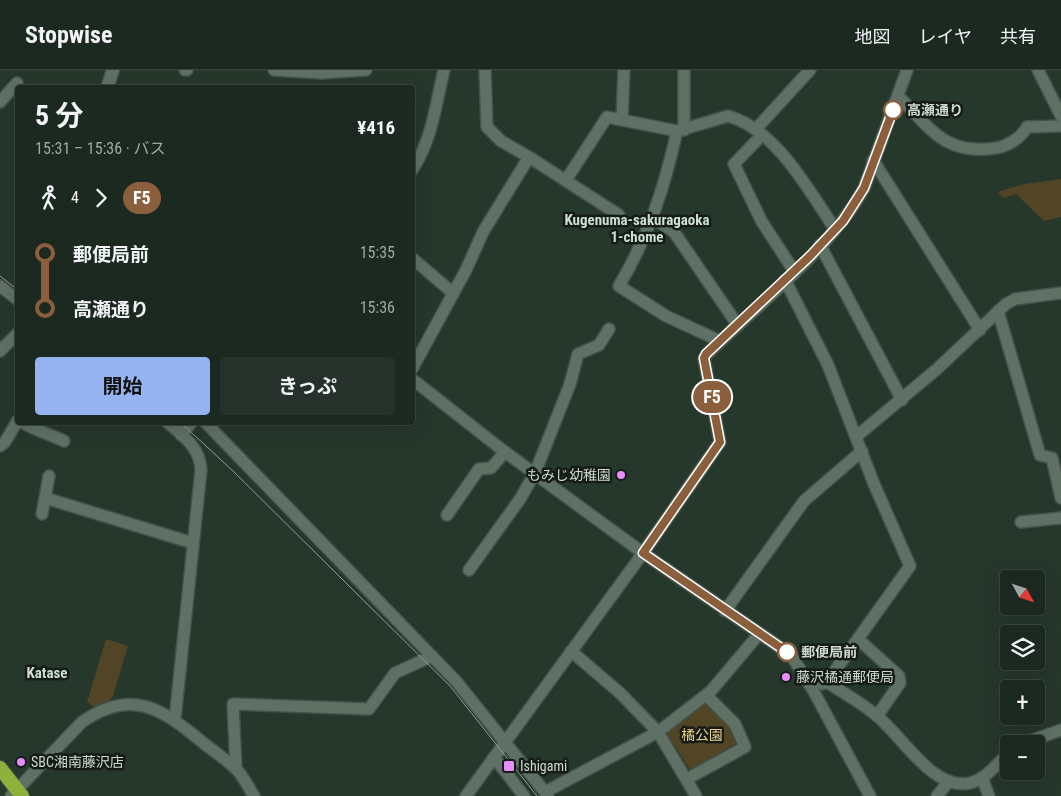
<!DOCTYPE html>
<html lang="ja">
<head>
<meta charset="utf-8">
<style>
  :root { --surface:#1c2921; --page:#25312a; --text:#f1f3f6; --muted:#a0a6a5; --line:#3a453f; --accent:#95b2f1 }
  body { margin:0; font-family:"Roboto Condensed","Noto Sans JP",sans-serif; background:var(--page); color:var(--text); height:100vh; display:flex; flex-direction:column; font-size:19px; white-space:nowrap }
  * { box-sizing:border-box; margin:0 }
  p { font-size:16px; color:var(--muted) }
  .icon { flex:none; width:28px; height:28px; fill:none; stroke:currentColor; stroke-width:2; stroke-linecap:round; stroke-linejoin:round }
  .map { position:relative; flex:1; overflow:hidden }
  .panel { position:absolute; left:15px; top:15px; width:400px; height:340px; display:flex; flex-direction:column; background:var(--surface); border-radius:5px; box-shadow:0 5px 20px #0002,0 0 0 1px var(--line) }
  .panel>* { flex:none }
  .badge { padding:0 10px; border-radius:16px; font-size:18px; line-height:32px }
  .needle { width:32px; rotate:130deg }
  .tools { position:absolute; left:1000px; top:500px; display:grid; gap:10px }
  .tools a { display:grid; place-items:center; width:45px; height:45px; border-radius:5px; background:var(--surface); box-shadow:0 5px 20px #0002,0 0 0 1px var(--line); font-size:25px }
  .map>.badge { position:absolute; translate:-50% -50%; box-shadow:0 0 0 2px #fff }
  .legs { display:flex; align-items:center; gap:8px; height:55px; padding:0 20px; font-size:16px }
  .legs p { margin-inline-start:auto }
  .headline { display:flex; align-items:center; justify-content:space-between; height:85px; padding:0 20px }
  h1 { font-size:28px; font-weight:700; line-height:38px }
  .cta { display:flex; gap:10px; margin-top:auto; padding:10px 20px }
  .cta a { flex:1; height:58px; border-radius:5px; background:var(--accent); color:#111; font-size:20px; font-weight:700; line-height:58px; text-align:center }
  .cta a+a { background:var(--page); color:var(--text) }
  ul { padding:0 20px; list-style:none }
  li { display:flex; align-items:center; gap:18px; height:55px; font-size:19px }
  li i { display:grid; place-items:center; width:8px; height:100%; margin:0 6px; background:currentColor }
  li i::after { content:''; width:12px; height:12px; margin:-6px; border:4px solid; border-radius:50%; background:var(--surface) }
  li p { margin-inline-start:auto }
  li:first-child i { background:linear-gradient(#0000 50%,currentColor 0) }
  li:last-child i { background:linear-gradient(currentColor 50%,#0000 0) }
  header { display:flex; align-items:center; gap:30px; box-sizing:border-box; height:70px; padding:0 25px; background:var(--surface); border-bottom:1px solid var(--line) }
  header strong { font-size:24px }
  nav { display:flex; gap:28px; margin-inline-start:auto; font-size:18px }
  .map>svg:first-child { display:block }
  .green { fill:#514526 }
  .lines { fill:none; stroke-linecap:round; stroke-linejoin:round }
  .minor-casing { stroke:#445249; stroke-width:14 }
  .tertiary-casing { stroke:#445249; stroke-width:15 }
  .trunk-casing { stroke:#445249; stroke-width:16 }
  .minor { stroke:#5f7165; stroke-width:11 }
  .tertiary { stroke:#5f7165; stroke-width:12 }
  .trunk { stroke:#90b03c; stroke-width:14 }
  .tram { stroke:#919d95; stroke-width:1 }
  .line-1-casing { stroke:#fff; stroke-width:11 }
  .line-1 { stroke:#8b5e3c; stroke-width:8 }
  .stop-1-dot { fill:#fff; stroke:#8b5e3c; stroke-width:2.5 }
  .poi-dot { fill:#ea8dfc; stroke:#151c17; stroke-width:2 }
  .labels { text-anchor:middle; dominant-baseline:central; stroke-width:5; stroke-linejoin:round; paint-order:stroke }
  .stop-label { font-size:14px; font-weight:bold; fill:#ced8d1; stroke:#151c17; text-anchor:start }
  .poi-label { font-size:14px; fill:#ced8d1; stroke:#151c17; text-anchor:start }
  .park-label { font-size:14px; fill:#ecd18a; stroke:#151c17 }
  .neighbourhood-label { font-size:15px; font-weight:bold; fill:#cadfd1; stroke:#151c17 }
</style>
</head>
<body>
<header>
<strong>Stopwise</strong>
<nav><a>地図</a><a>レイヤ</a><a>共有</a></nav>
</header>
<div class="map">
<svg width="1061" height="726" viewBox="0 0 1061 726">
  <rect width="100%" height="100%" fill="#26372c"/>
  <g class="green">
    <polygon points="1061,109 1061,147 1044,151 1016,124 1003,128 998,122 1024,114"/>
    <polygon points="106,569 128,576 113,626 109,631 94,637 87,632"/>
    <polygon points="704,633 729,657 737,673 690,700 666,662"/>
  </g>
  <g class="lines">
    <defs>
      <g id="minor">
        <polyline points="185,0 187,0"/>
        <polyline points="274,0 321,3 366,0"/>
        <polyline points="485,0 487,57 501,71 529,87"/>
        <polyline points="1038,0 1061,46"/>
        <path d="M898,26c33,32 46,60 98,52 12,-2 25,-10 31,-21l34,-1"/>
        <polyline points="0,32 17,13"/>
        <polyline points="622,50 624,0"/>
        <polyline points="756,59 810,0"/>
        <polyline points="684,60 684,0"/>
        <path d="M677,61c-13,58 -28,104 -58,155l47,30 54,25"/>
        <polyline points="762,65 734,94 762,152 794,201"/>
        <polyline points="873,90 980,260"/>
        <path d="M412,100c20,-29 24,-67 32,-100"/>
        <path d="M566,110l41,-63 70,14 51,-15c48,13 81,75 107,113"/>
        <polyline points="653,148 674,162 737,254"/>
        <polyline points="820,175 902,330"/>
        <polyline points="412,188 453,223"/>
        <polyline points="785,210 828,295 874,414 910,496 827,612"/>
        <polyline points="0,216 18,230"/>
        <polyline points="998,241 1040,385 1052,388 1061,428"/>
        <polyline points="0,281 18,263"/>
        <polyline points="412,299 466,200 483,162 529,87 619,145"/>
        <polyline points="412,309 505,382 643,483 791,585 813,620 870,726"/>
        <path d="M22,352c14,9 28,12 42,19"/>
        <path d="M167,352c17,15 33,25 34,48l-26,249"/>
        <polyline points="205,352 456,611 548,726"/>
        <polyline points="181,365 192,352"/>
        <polyline points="857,366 937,299 1006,234 1015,229 1061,223"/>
        <polyline points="0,376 5,372 18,350"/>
        <polyline points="45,428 193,473"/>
        <polyline points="42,444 49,406"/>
        <polyline points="447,445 479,399 491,398 505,382"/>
        <polyline points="1021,452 1061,448"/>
        <polyline points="469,500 520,429 535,403 570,314 578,284 599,275 609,259"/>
        <polyline points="725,541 804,431 862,381"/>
        <polyline points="858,569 899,606 900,613 877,646"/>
        <polyline points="571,581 620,623 658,662 696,726"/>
        <path d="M822,614l5,-2c16,11 35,21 50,34 26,21 56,75 93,67 17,-4 26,-19 39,-30"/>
        <polyline points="1021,674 1061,660"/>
        <polyline points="494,687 524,726"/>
        <polyline points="236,699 233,634 369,639 395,603 432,586"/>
        <polyline points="982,708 989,726"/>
        <polyline points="687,709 745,677 735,654 706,625"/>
        <polyline points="545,722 658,662 711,621 759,564"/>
        <path d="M11,726l71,-74c49,-34 79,-14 119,19 11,9 23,17 34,27 8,7 13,19 19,28"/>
        <path d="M466,726l177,-243 77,-111 -16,-83 3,-5c49,-48 125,-106 157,-166l43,-118"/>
        <polyline points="937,726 949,711"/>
      </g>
      <polyline id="tertiary" points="107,18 113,0"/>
      <polyline id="trunk" points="0,698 22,726"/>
    </defs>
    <use href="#minor" class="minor-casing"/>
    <use href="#tertiary" class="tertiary-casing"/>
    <use href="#trunk" class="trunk-casing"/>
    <use href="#minor" class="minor"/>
    <use href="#tertiary" class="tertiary"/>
    <use href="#trunk" class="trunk"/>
    <g class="tram">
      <polyline points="0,206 18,220"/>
      <polyline points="180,352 233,401 450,616 537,726"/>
    </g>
  </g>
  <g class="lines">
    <defs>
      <polyline id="line-1" points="787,582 643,483 720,372 704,288 706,284 810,186 843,151 864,118 893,40"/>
    </defs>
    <use href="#line-1" class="line-1-casing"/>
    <use href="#line-1" class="line-1"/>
  </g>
  <g class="stop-1-dot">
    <circle cx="893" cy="40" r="9"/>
    <circle cx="787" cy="582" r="9"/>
  </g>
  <g class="poi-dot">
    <circle cx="621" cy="405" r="5"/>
    <circle cx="786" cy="607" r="5"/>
    <circle cx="21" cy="692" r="5"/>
    <rect x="503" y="690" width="12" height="12" rx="2.5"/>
  </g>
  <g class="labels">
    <g class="stop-label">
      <text x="907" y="40">高瀬通り</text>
      <text x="801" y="582">郵便局前</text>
    </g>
    <g class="poi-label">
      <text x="611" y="405" text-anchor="end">もみじ幼稚園</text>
      <text x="796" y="607">藤沢橘通郵便局</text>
      <text x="31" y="692">SBC湘南藤沢店</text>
      <text x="520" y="696">Ishigami</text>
    </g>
    <g class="park-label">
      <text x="702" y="665">橘公園</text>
    </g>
    <g class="neighbourhood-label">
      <text x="637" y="150">Kugenuma-sakuragaoka<tspan x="637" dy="17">1-chome</tspan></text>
      <text x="47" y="603">Katase</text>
    </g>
  </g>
</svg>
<div class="tools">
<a><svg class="needle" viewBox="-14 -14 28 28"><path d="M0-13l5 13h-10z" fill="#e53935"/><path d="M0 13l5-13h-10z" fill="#a0a6a5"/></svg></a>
<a><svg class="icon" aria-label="layers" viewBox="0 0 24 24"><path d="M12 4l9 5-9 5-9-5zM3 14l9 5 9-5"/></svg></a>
<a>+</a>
<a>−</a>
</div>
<b class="badge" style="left:712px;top:327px;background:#8b5e3c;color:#fff">F5</b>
<section class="panel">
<div class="headline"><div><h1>5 分</h1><p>15:31 – 15:36 · バス</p></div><b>¥416</b></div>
<div class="legs"><svg class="icon" aria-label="walk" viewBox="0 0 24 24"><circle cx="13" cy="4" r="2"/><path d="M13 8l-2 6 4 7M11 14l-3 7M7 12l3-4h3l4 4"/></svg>4<svg class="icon" aria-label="forward" viewBox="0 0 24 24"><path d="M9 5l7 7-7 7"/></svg><b class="badge" style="background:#8b5e3c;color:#fff">F5</b></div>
<ul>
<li><i style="color:#8b5e3c"></i><b>郵便局前</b><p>15:35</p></li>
<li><i style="color:#8b5e3c"></i><b>高瀬通り</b><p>15:36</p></li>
</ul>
<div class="cta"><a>開始</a><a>きっぷ</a></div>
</section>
</div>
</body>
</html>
